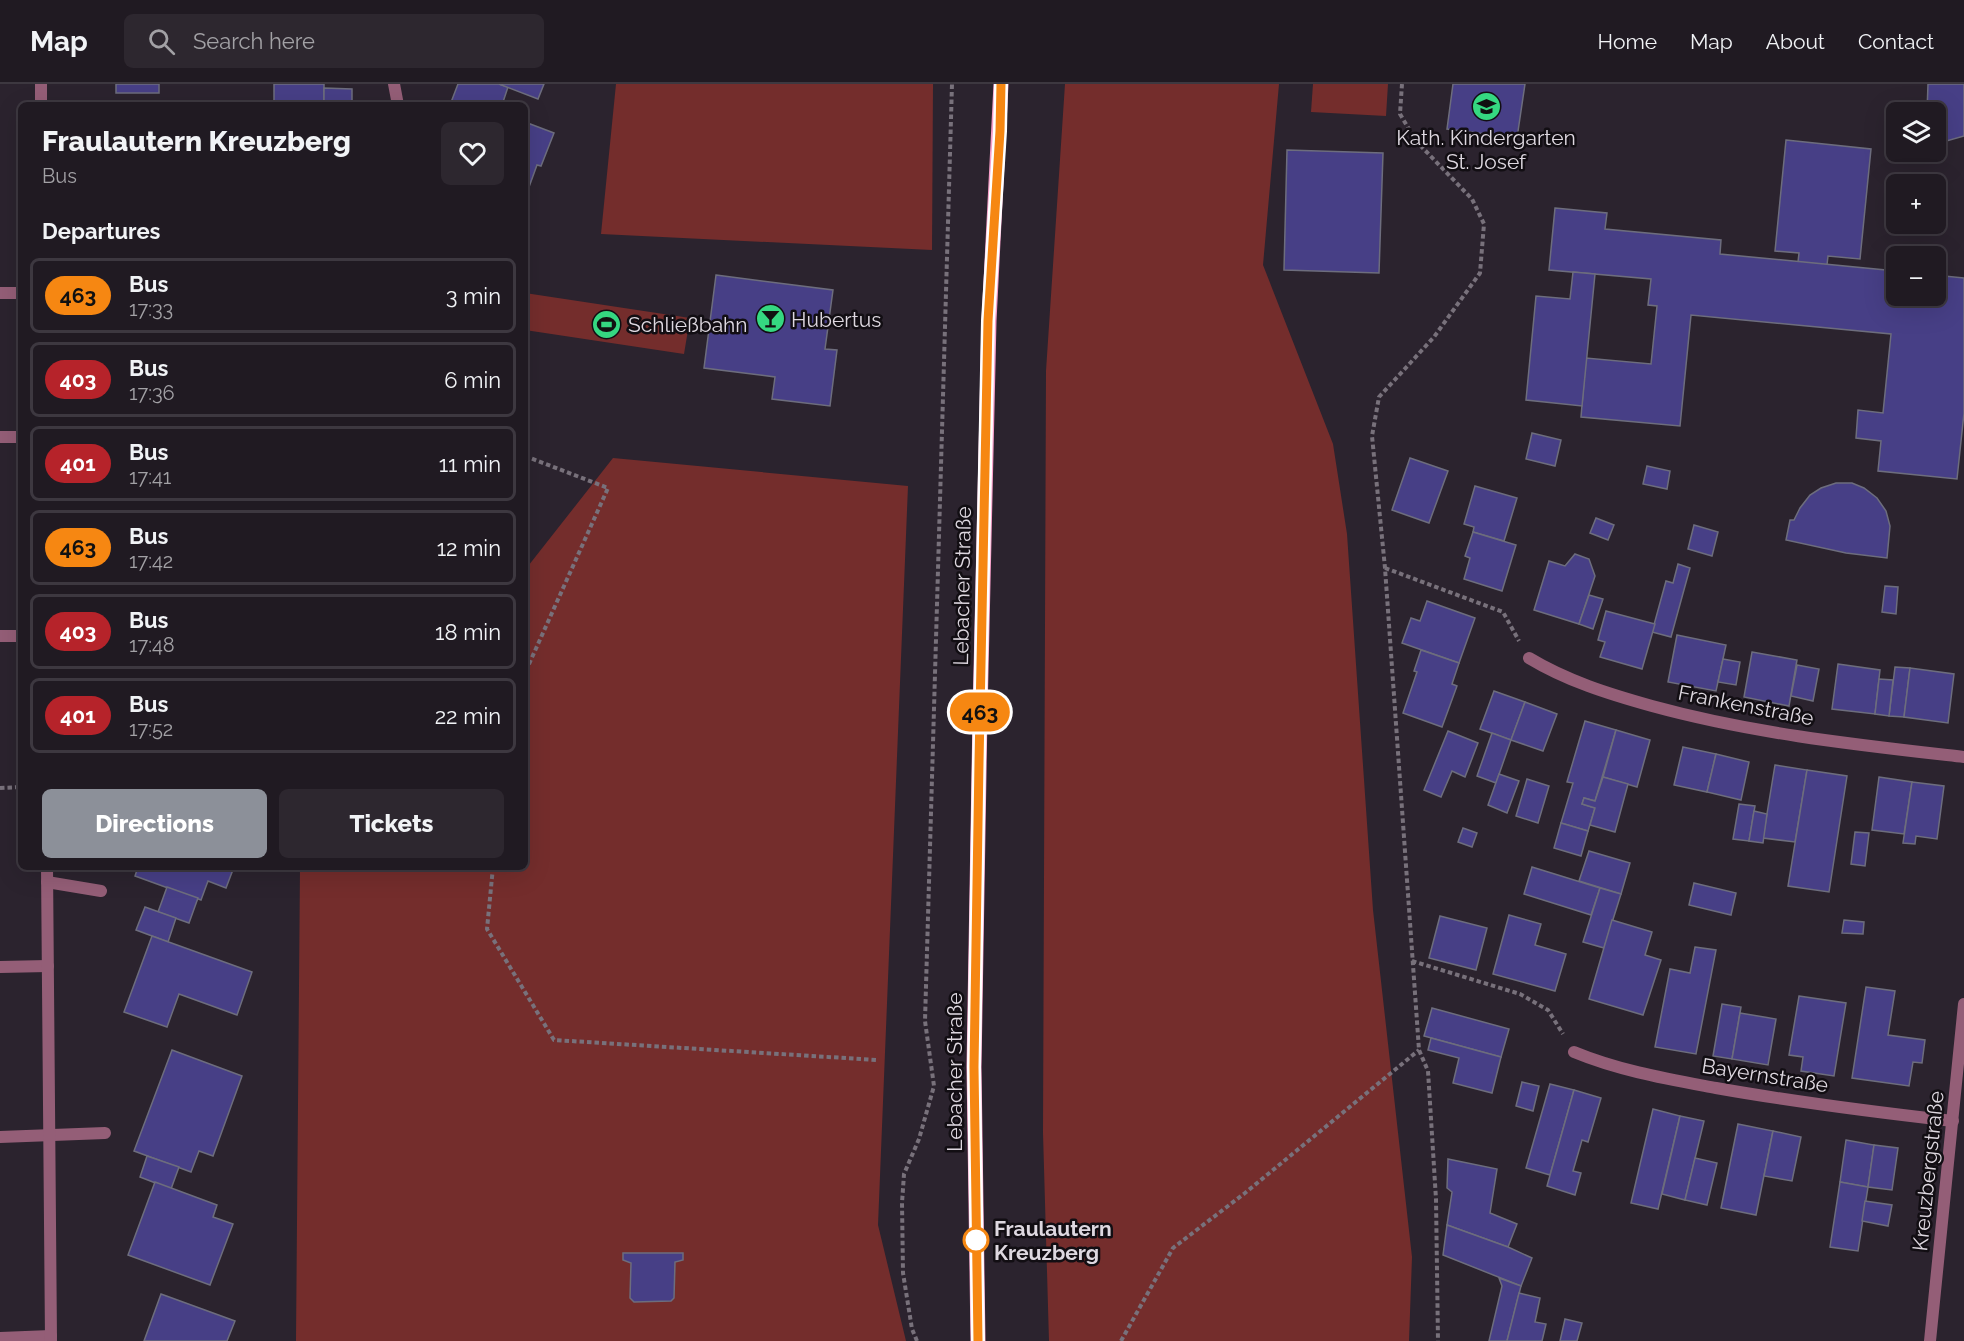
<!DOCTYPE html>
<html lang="en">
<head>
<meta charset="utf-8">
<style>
  :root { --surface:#201a22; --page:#2d272f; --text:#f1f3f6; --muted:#a2a1a5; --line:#3d3840; --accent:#8c9099 }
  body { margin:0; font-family:Raleway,sans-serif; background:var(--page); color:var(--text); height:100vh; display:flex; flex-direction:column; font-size:22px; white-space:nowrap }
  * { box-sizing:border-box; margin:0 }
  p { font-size:20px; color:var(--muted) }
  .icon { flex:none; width:33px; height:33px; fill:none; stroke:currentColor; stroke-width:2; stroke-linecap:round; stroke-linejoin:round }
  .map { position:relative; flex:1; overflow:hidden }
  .drawer { position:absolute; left:18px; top:18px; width:510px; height:768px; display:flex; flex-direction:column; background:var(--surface); border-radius:9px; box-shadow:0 6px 24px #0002,0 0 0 2px var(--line) }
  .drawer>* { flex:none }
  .badge { padding:0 12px; border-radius:20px; font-size:21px; line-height:39px }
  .fabs { position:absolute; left:1886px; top:18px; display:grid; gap:12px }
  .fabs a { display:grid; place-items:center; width:60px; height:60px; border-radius:9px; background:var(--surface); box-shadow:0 6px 24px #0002,0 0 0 2px var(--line); font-size:30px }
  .map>.badge { position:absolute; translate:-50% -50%; box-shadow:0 0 0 3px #fff }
  h2 { padding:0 24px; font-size:22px; line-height:54px }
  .round { display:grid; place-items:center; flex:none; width:63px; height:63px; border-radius:9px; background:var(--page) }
  .head { display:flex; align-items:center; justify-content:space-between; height:102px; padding:0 24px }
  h1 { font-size:28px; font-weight:800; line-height:45px }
  .cta { display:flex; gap:12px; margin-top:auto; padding:12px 24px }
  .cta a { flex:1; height:69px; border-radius:9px; background:var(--accent); color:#fff; font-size:24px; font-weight:800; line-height:69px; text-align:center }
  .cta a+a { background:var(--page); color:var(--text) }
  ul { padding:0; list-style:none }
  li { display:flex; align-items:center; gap:18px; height:75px; margin:0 12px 9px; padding:0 12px; border:3px solid var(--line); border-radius:9px }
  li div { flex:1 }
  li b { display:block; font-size:22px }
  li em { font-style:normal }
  li .badge { min-width:66px; font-weight:700; text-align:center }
  header { display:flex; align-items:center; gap:36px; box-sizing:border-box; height:84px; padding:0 30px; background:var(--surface); border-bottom:2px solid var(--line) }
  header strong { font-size:28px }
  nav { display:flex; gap:33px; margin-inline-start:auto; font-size:21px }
  .search { width:420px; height:54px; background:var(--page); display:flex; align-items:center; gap:15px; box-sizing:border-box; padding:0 21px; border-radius:9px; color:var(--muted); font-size:22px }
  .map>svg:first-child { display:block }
  .green { fill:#742d2c }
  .building { fill:#473f86; stroke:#6d6d7d; stroke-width:1.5 }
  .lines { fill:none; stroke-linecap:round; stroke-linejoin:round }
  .path { stroke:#78717b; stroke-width:4; stroke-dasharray:4.5 3; stroke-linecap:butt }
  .lane { stroke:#945e77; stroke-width:12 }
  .street { stroke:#945e77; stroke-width:12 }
  .primary { stroke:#f69dc7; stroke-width:15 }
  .line-casing { stroke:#fff; stroke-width:14 }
  .line { stroke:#f68712; stroke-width:9 }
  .stop-dot { fill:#fff; stroke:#f68712; stroke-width:3 }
  .labels { text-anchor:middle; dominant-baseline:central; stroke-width:5; stroke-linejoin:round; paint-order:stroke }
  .poi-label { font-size:21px; fill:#ded8e0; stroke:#120e13; text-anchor:start }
  .street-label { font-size:21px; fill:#ded8e0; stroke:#120e13 }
  .stop-label { font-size:21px; font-weight:bold; fill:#ded8e0; stroke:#120e13; text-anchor:start }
</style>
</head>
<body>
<header>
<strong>Map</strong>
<div class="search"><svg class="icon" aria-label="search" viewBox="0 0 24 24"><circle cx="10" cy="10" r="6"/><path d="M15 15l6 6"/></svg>Search here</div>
<nav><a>Home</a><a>Map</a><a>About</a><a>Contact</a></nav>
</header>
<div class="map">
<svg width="1964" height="1257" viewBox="0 0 1964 1257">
  <rect width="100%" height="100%" fill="#2b232e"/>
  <g class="green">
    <polygon points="616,0 933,0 932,166 601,150"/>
    <polygon points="1065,0 1279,0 1263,181 1333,360 1347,450 1373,826 1412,1173 1409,1257 1049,1257 1043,1049 1046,287"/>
    <polygon points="1313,0 1388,0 1386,32 1311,28"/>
    <polygon points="525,209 690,234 684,270 525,246"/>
    <polygon points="613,374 908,402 878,1141 906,1257 296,1257 300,783 525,783 525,486"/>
  </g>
  <g class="building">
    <rect x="116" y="0" width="43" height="9"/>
    <rect x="274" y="0" width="50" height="21"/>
    <polygon points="458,0 499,0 508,3 502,21 482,21 472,17 471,21 450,21"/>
    <polygon points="499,0 544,0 538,15"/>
    <polygon points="1453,0 1525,0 1517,54 1447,45"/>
    <polygon points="1928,0 1964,0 1964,52 1943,58 1935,52 1935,28 1927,28"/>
    <polygon points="324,4 352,5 352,21 324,21"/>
    <polygon points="525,38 554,49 541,82 537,81 525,114"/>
    <polygon points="1786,56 1871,65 1860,175 1828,172 1827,181 1798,178 1799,169 1775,167"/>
    <polygon points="1287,66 1383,69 1379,189 1284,186"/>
    <polygon points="1555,124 1607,129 1605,145 1721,156 1720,170 1896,187 1896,212 1935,212 1935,191 1964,194 1964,329 1957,395 1878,387 1881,357 1856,354 1858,326 1883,329 1891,250 1691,231 1680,342 1581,333 1586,274 1651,280 1657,222 1648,221 1651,195 1549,186"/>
    <polygon points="1573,188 1595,190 1582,322 1526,316 1536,212 1570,215"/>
    <polygon points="716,191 833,206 825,265 837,266 830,322 772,315 775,293 704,284"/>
    <polygon points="1532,349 1561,356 1555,382 1526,375"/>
    <polygon points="1410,374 1448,387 1429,439 1392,426"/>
    <polygon points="1647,382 1670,387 1667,405 1643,400"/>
    <polygon points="1836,399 1852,399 1864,404 1877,414 1886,427 1890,442 1887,474 1846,469 1786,456 1790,436 1794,436 1800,424 1810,411 1821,404"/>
    <polygon points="1475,402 1517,414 1504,457 1473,448 1474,443 1464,440"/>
    <polygon points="1596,434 1614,441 1608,456 1590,449"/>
    <polygon points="1694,441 1718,448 1712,472 1688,465"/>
    <polygon points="1473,448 1516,461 1502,507 1464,495 1470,474 1465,472"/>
    <polygon points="1575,470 1589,475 1595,492 1579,540 1534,526 1549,477 1565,482"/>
    <polygon points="1678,480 1690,484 1671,553 1652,548 1666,497 1673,499"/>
    <polygon points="1885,502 1898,503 1896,530 1882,528"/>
    <polygon points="1589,511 1603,515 1593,545 1579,540"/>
    <polygon points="1427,517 1475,534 1459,579 1402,559 1411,534 1420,537"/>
    <polygon points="1606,527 1655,540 1642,585 1600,573 1605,558 1598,556"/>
    <polygon points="1677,551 1726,561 1716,607 1668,598"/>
    <polygon points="1421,566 1459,579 1452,600 1457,602 1442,643 1403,629 1417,588 1414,587"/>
    <polygon points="1752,568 1797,576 1789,622 1744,613"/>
    <polygon points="1723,575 1740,578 1736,601 1718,598"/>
    <polygon points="1838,580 1880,586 1875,630 1832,625"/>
    <polygon points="1797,581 1819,585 1813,617 1791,612"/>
    <polygon points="1895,583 1910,584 1904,633 1889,632"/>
    <polygon points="1910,584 1954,590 1948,639 1904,633"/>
    <polygon points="1879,595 1893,596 1889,632 1875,630"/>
    <polygon points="1494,607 1525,618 1511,656 1480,645"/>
    <polygon points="1525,618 1557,630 1543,667 1511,656"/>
    <polygon points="1585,637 1616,646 1595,717 1584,714 1582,720 1595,724 1588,747 1561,739 1573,699 1567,698"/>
    <polygon points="1616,646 1650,656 1637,703 1603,693"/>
    <polygon points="1448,647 1478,659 1465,693 1452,687 1441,713 1424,706"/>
    <polygon points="1492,649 1511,656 1496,699 1477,692"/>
    <polygon points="1683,663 1716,670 1707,708 1674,701"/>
    <polygon points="1716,670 1749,678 1741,716 1707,708"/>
    <polygon points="1775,681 1807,686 1795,758 1763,754"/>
    <polygon points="1807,686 1847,692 1829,808 1788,802"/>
    <polygon points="1499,690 1519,697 1507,729 1488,721"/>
    <polygon points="1603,693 1628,700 1615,748 1590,741 1595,724 1582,720 1584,714 1595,717"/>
    <polygon points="1879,693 1912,698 1904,750 1872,746"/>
    <polygon points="1527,695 1549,702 1538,739 1516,732"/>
    <polygon points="1912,698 1944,702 1937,755 1916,752 1915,760 1903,759"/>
    <polygon points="1739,720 1755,722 1749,757 1733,755"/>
    <polygon points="1754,727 1767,730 1763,759 1749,757"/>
    <polygon points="1561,739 1588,747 1581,772 1554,764"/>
    <polygon points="1463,744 1477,749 1472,763 1458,758"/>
    <polygon points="1855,748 1869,749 1865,782 1851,780"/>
    <polygon points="1589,767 1630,779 1621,810 1579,797"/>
    <polygon points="138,783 234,783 226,804 208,797 201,816 135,792"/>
    <polygon points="1532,783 1600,804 1591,831 1524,810"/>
    <polygon points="1694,799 1736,809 1731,831 1689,821"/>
    <polygon points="167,803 198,814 189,839 158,828"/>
    <polygon points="1600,804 1621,810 1604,864 1583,858"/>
    <polygon points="145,823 176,834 168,858 136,846"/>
    <polygon points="1509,831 1541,840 1535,861 1566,870 1555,907 1493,890"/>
    <polygon points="1440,832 1487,844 1476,886 1429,874"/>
    <polygon points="1612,836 1652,848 1645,871 1661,876 1643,931 1589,915"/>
    <polygon points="1844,836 1864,838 1863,850 1842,849"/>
    <polygon points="152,852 252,888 237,931 179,910 167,943 124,928"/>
    <polygon points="1695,863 1716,866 1696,970 1655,963 1670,885 1690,889"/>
    <polygon points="1866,903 1895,907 1888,951 1925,956 1922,979 1913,978 1909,1002 1852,994"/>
    <polygon points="1799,912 1846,919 1834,992 1801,987 1803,973 1789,971"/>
    <polygon points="1722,920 1741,923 1732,975 1713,972"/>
    <polygon points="1432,924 1509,945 1501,973 1424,952"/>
    <polygon points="1740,929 1776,935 1768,981 1732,975"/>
    <polygon points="1431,954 1501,973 1492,1009 1453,999 1459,974 1428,966"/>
    <polygon points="172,966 242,992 213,1072 199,1067 191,1088 134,1067"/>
    <polygon points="1522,998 1539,1002 1533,1027 1516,1022"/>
    <polygon points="1550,1000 1574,1006 1550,1091 1526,1084"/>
    <polygon points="1574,1006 1601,1014 1588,1058 1582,1056 1573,1087 1581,1089 1575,1111 1547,1102"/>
    <polygon points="1653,1025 1680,1032 1658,1125 1631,1119"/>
    <polygon points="1680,1032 1704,1037 1685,1116 1662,1110"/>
    <polygon points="1738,1040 1773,1047 1756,1131 1721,1124"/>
    <polygon points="1773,1047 1801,1053 1792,1097 1764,1092"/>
    <polygon points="1846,1056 1874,1061 1868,1103 1840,1098"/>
    <polygon points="1874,1061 1898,1064 1892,1106 1868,1103"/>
    <polygon points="147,1072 179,1083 171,1105 140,1093"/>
    <polygon points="1695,1074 1717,1079 1707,1121 1685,1116"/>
    <polygon points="1448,1075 1497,1085 1490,1129 1517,1140 1508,1163 1447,1141 1452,1108 1447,1104"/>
    <polygon points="155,1098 217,1121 213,1133 233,1140 210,1201 128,1171"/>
    <polygon points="1840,1098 1868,1103 1858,1167 1830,1163"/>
    <polygon points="1865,1117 1892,1121 1888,1142 1862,1137"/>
    <polygon points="1447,1141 1508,1163 1532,1174 1521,1202 1443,1171"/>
    <polygon points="623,1169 683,1169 683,1176 675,1178 674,1214 671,1217 634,1218 630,1214 631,1179 623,1176"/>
    <polygon points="1499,1194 1521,1202 1507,1257 1489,1257 1502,1202"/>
    <polygon points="1519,1209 1540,1214 1535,1238 1546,1240 1542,1257 1507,1257"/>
    <polygon points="161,1210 235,1237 227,1257 144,1257"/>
    <polygon points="1565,1235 1582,1239 1577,1257 1560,1257"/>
  </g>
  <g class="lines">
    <g class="path">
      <polyline points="1402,0 1400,30 1416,57 1472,115 1484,140 1480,189 1434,253 1379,313 1372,352 1385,484 1419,966 1428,987 1436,1115 1438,1257"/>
      <polyline points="525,372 608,404 525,589"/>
      <polyline points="1385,484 1503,528 1519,557"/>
      <polyline points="0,704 21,703"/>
      <polyline points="493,783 487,845 554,956 877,976"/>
      <polyline points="1412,877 1520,910 1548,926 1563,950"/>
      <polyline points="917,1257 912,1245 903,1189 902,1119 904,1090 919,1055 934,1002 925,937 952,0"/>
      <polyline points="1121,1257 1173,1164 1245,1109 1419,966"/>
    </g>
    <g class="lane">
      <polyline points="0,209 21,209"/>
      <polyline points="0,353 21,353"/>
      <polyline points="0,552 21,552"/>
      <polyline points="47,798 101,807"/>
      <polyline points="0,883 48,882"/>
      <polyline points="0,1053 105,1049"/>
      <polyline points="0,1254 51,1252"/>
    </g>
    <g class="street">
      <polyline points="41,0 41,21"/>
      <polyline points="394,0 398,21"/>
      <path d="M1529,574c38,23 80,36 123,48 102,28 207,39 312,51"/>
      <polyline points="47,783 51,1257"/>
      <path d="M1574,968c46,19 94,27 142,36 79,14 158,24 237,33"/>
      <polyline points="1930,1257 1964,920"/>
    </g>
    <polyline class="primary" points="978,1257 974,983 980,631 989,237 1001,0"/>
  </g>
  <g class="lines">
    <defs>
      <polyline id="line" points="978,1257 974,983 979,678 988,237 1000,47 1001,0"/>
    </defs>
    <use href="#line" class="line-casing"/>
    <use href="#line" class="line"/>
  </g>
  <defs>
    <symbol id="school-disc" viewBox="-11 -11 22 22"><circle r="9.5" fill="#35d881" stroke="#120e13"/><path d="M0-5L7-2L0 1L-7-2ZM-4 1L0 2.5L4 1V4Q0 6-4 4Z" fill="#111"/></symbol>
    <symbol id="bar-disc" viewBox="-11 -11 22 22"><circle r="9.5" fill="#35d881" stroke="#120e13"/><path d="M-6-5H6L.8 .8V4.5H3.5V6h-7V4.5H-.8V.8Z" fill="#111"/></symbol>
    <symbol id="stadium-disc" viewBox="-11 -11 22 22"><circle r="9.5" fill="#35d881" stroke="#120e13"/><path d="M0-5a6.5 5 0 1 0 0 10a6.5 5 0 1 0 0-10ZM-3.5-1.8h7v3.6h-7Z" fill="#111"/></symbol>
  </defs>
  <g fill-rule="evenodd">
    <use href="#school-disc" x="1470" y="6" width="33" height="33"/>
    <use href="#bar-disc" x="754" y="218" width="33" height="33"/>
    <use href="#stadium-disc" x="590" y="224" width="33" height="33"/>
  </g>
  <circle class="stop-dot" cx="976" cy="1156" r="12"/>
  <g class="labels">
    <g class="poi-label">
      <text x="1486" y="53" text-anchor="middle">Kath. Kindergarten<tspan x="1486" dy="24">St. Josef</tspan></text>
      <text x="791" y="235">Hubertus</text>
      <text x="628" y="240">Schließbahn</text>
    </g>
    <g class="street-label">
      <text transform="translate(962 502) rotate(-89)">Lebacher Straße</text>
      <text transform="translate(1746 621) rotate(11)">Frankenstraße</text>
      <text transform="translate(954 988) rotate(-90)">Lebacher Straße</text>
      <text transform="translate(1765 991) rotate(9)">Bayernstraße</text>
      <text transform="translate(1928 1087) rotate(-84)">Kreuzbergstraße</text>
    </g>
    <g class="stop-label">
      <text x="994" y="1144">Fraulautern<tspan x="994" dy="24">Kreuzberg</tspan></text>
    </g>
  </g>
</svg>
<div class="fabs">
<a><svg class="icon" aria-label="layers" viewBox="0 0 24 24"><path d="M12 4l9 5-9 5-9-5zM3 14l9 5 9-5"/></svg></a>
<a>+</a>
<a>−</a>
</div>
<b class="badge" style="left:980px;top:628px;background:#f68712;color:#111">463</b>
<section class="drawer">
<div class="head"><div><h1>Fraulautern Kreuzberg</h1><p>Bus</p></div><a class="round"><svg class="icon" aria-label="heart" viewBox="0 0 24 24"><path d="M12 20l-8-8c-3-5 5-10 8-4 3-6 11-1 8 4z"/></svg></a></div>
<h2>Departures</h2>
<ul>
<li><span class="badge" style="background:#f68712;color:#111">463</span><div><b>Bus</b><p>17:33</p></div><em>3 min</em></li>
<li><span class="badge" style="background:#b6232a;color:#fff">403</span><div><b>Bus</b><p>17:36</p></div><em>6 min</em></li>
<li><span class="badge" style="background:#b6232a;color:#fff">401</span><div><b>Bus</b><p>17:41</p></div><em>11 min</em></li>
<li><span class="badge" style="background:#f68712;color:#111">463</span><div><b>Bus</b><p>17:42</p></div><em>12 min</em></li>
<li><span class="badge" style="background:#b6232a;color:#fff">403</span><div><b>Bus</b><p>17:48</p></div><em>18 min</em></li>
<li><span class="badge" style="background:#b6232a;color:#fff">401</span><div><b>Bus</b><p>17:52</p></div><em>22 min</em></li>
</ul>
<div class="cta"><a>Directions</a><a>Tickets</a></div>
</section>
</div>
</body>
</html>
